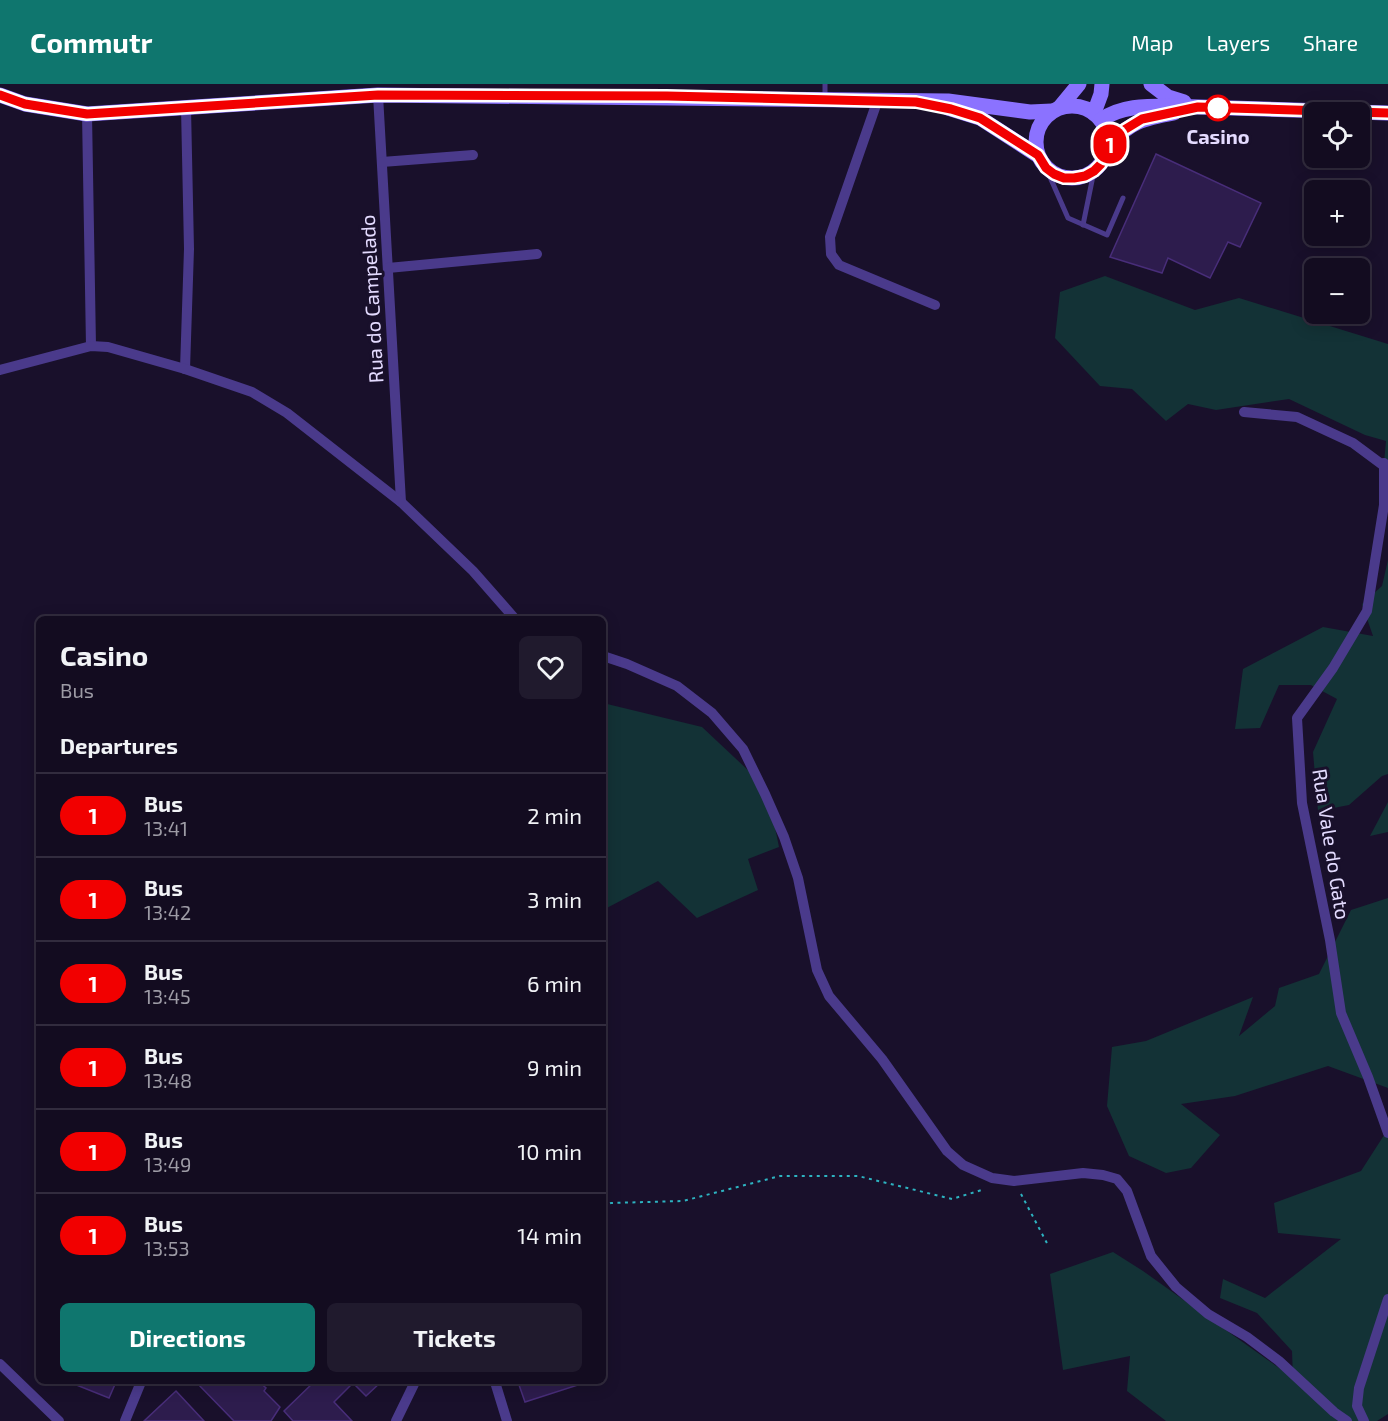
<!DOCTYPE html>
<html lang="en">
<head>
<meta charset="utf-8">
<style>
  :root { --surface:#130c20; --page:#201a2d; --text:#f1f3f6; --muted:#9d9ba5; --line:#322c3e; --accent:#0f766e }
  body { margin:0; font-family:"Exo 2",sans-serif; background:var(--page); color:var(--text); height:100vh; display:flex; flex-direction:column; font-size:22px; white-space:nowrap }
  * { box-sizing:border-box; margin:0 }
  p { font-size:20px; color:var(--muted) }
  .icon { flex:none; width:33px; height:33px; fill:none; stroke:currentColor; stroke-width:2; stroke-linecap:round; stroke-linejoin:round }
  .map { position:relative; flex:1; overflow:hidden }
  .side { position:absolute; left:36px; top:532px; width:570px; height:768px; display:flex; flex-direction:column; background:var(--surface); border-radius:9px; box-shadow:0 3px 15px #0003,0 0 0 2px var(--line) }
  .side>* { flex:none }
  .badge { padding:0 12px; border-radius:20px; font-size:21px; line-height:39px }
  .buttons { position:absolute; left:1304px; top:18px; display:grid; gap:12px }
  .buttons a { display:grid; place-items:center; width:66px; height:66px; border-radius:9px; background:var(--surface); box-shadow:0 3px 15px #0003,0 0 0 2px var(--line); font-size:30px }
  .map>.badge { position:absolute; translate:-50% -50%; box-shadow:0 0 0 3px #fff }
  h2 { padding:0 24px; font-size:22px; line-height:54px }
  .round { display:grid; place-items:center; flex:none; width:63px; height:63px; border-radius:9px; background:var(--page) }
  .headline { display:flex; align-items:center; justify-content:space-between; height:102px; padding:0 24px }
  h1 { font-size:28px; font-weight:700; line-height:45px }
  .cta { display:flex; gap:12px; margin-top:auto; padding:12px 24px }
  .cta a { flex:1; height:69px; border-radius:9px; background:var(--accent); color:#fff; font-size:24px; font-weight:700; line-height:69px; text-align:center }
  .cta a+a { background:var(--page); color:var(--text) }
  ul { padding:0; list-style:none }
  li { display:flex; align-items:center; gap:18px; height:84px; padding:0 24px; border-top:2px solid var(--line) }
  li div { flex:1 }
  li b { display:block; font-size:22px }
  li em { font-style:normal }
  li .badge { min-width:66px; font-weight:700; text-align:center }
  header { display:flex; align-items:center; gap:36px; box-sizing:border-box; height:84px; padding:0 30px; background:var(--accent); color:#fff }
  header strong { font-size:28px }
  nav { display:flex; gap:33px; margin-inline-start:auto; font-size:21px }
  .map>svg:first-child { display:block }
  .green { fill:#133236 }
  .building { fill:#2d1c4d; stroke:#482d79; stroke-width:1.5 }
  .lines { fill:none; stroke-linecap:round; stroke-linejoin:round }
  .path { stroke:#2db3c1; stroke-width:2; stroke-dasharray:3 4.5; stroke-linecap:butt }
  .service { stroke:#4a3a8b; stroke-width:5 }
  .minor { stroke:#4a3a8b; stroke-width:10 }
  .secondary { stroke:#8b72ff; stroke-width:15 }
  .line-casing { stroke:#fff; stroke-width:14 }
  .line { stroke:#f20000; stroke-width:9 }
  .stop-dot { fill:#fff; stroke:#f20000; stroke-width:3 }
  .labels { text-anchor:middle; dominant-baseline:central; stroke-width:6; stroke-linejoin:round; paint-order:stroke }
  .stop-label { font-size:20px; font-weight:bold; fill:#e4dbff; stroke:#19102b }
  .street-label { font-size:20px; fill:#e4dbff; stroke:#19102b }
</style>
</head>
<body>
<header>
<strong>Commutr</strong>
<nav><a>Map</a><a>Layers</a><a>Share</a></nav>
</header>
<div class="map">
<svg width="1388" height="1337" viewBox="0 0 1388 1337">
  <rect width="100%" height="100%" fill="#19102b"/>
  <g class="green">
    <polygon points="1105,192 1195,226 1239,214 1388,260 1388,379 1384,379 1386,357 1365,351 1289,315 1216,326 1188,320 1166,337 1132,305 1100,302 1055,254 1060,208"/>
    <polygon points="1388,476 1388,690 1382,692 1349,721 1318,727 1313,668 1337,615 1311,601 1279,601 1260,644 1235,645 1243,585 1323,543 1373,552 1362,520 1382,502"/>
    <polygon points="603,619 702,643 767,704 779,763 748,775 758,806 697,834 658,797 603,826"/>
    <polygon points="1388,718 1388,748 1370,752"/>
    <polygon points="1388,814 1388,1004 1328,982 1235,1012 1181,1020 1220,1051 1191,1084 1166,1089 1129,1072 1107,1022 1112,963 1146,957 1253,913 1239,952 1275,922 1279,904 1319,890 1351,826"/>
    <polygon points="1388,1045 1388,1330 1377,1337 1166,1337 1127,1307 1130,1272 1063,1286 1050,1190 1113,1168 1143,1187 1293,1294 1292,1267 1257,1229 1220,1214 1223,1195 1265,1214 1341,1155 1278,1149 1274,1119 1361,1087"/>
  </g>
  <g class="building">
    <polygon points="1156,70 1261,119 1240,163 1228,158 1210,194 1168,174 1162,189 1110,173"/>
    <polygon points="69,1298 116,1298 109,1314"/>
    <polygon points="196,1298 259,1298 266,1304 264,1307 280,1323 271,1337 234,1337"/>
    <polygon points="314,1298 381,1298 366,1312 353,1299 334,1318 352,1337 293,1337 284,1327"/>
    <polygon points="518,1298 581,1298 581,1300 525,1318"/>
    <polygon points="176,1307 204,1337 144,1337"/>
  </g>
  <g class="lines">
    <g class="path">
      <polyline points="1021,1110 1049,1163"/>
      <polyline points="603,1122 611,1119 683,1117 780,1092 858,1092 952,1115 985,1105"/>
    </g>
    <g class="service">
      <polyline points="825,0 825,13"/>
      <polyline points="1046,84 1068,134 1107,151 1123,114"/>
      <polyline points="1083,141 1094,87"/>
    </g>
    <g class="minor">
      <polyline points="378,11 401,418"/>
      <polyline points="877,18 830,153 831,170 839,181 935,221"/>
      <polyline points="87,30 91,262"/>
      <polyline points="382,78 473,71"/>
      <polyline points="388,184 537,170"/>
      <polyline points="185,285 189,165 186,24"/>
      <polyline points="0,286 91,262 108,263 185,285 252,308 287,329 401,418 473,487 516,536"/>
      <polyline points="1244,328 1297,333 1353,359 1384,382"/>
      <polyline points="1384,379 1384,421 1367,527 1333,584 1297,634 1302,719 1330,856 1341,929 1368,993 1388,1049"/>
      <polyline points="603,572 627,580 677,602 712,629 743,665 765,710 784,753 798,794 817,886 829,912 882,975 947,1067 963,1081 992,1094 1014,1097 1083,1089 1103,1091 1117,1095 1127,1107 1151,1172 1176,1203 1208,1230 1247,1253 1279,1277 1334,1328 1347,1337"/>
      <polyline points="0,1280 59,1337"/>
      <polyline points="495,1298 507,1337"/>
      <polyline points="125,1337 141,1298"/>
      <polyline points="396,1337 415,1298"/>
      <polyline points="1364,1337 1357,1322 1359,1304 1388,1215"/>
    </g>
    <g class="secondary">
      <polyline points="1151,0 1168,13 1184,18"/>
      <polyline points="0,11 25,20 87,30 378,11 948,17 1030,28 1052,27"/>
      <circle cx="1072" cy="58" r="36"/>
      <polyline points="1060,23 1079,0"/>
      <polyline points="948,24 980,34 1037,71"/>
      <polyline points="1094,29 1101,10 1102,0"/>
      <path d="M1101,36c19,-14 45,-14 67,-14l220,7"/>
      <path d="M1108,61c24,-24 34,-26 66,-32"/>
    </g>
  </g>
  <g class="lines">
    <defs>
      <polyline id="line" points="0,11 25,20 87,30 378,11 667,12 916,18 951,25 980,34 1038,71 1046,84 1054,90 1064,94 1074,94 1085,92 1094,87 1101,80 1108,61 1124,46 1142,35 1198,23 1388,29"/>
    </defs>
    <use href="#line" class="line-casing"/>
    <use href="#line" class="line"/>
  </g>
  <circle class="stop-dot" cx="1218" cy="24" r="12"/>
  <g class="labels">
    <g class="stop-label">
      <text x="1218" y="52">Casino</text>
    </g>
    <g class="street-label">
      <text transform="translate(371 215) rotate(-93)">Rua do Campelado</text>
      <text transform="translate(1332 760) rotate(81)">Rua Vale do Gato</text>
    </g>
  </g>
</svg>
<div class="buttons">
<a><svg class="icon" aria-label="locate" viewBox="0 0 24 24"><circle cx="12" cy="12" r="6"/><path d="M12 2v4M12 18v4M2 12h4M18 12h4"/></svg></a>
<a>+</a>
<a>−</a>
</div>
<b class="badge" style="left:1110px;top:60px;background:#f20000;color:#fff">1</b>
<section class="side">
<div class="headline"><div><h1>Casino</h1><p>Bus</p></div><a class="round"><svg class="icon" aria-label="heart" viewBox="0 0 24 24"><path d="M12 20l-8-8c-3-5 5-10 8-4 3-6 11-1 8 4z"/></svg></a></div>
<h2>Departures</h2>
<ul>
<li><span class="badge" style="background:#f20000;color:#fff">1</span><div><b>Bus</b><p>13:41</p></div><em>2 min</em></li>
<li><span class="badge" style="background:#f20000;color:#fff">1</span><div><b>Bus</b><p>13:42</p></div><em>3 min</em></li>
<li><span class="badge" style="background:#f20000;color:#fff">1</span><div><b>Bus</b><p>13:45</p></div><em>6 min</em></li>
<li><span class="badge" style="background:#f20000;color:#fff">1</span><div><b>Bus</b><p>13:48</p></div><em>9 min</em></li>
<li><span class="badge" style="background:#f20000;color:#fff">1</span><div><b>Bus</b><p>13:49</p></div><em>10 min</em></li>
<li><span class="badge" style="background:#f20000;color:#fff">1</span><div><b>Bus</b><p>13:53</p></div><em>14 min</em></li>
</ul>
<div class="cta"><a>Directions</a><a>Tickets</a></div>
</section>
</div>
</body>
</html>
